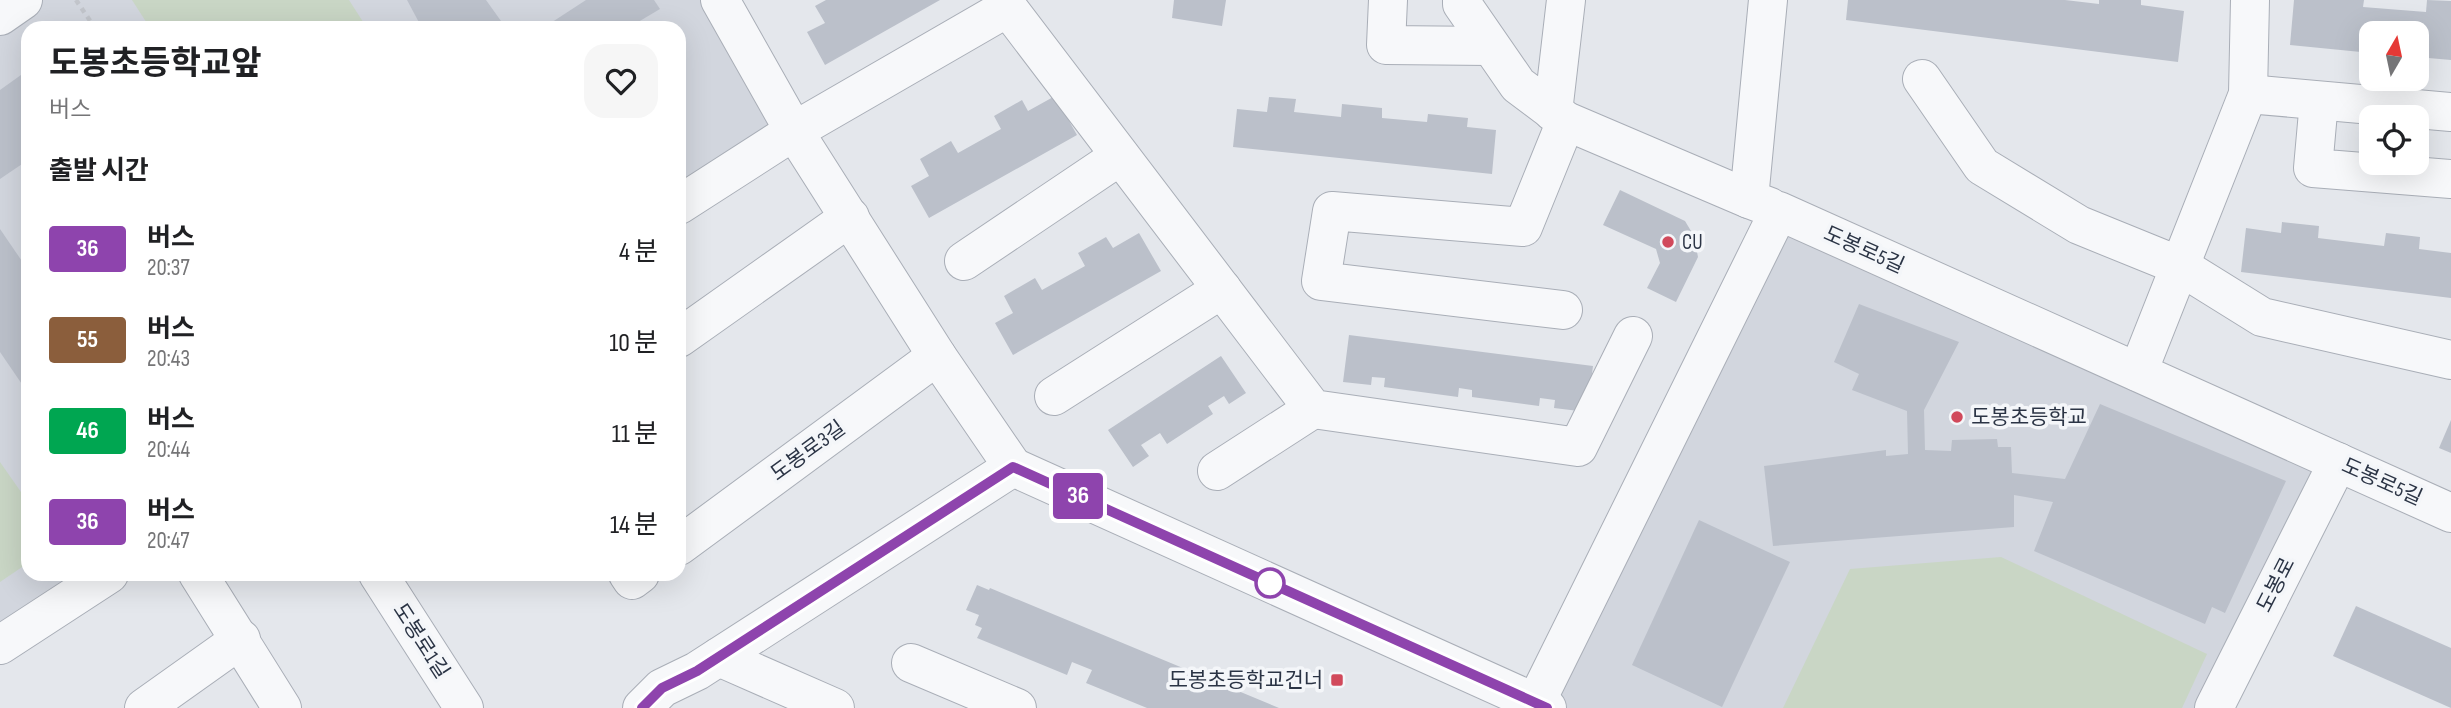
<!DOCTYPE html>
<html lang="ko">
<head>
<meta charset="utf-8">
<style>
  :root { --surface:#fff; --page:#f6f6f6; --text:#202124; --muted:#757577 }
  body { margin:0; font-family:"Sofia Sans Condensed","Noto Sans KR",sans-serif; background:var(--page); color:var(--text); height:100vh; display:flex; flex-direction:column; font-size:26px; white-space:nowrap }
  * { box-sizing:border-box; margin:0 }
  p { font-size:23px; color:var(--muted) }
  .icon { flex:none; width:38px; height:38px; fill:none; stroke:currentColor; stroke-width:2; stroke-linecap:round; stroke-linejoin:round }
  .map { position:relative; flex:1; overflow:hidden }
  .drawer { position:absolute; left:21px; top:21px; width:665px; height:560px; display:flex; flex-direction:column; background:var(--surface); border-radius:21px; box-shadow:0 7px 28px #0002 }
  .drawer>* { flex:none }
  .badge { padding:0 14px; border-radius:5px; font-size:24px; line-height:46px }
  .needle { width:46px; rotate:9deg }
  .controls { position:absolute; left:2359px; top:21px; display:grid; gap:14px }
  .controls a { display:grid; place-items:center; width:70px; height:70px; border-radius:14px; background:var(--surface); box-shadow:0 7px 28px #0002; font-size:35px }
  .map>.badge { position:absolute; translate:-50% -50%; box-shadow:0 0 0 4px #fff }
  h2 { padding:0 28px; font-size:26px; line-height:63px }
  .round { display:grid; place-items:center; flex:none; width:74px; height:74px; border-radius:21px; background:var(--page) }
  .summary { display:flex; align-items:center; justify-content:space-between; height:119px; padding:0 28px }
  h1 { font-size:33px; font-weight:700; line-height:52px }
  ul { padding:0; list-style:none }
  li { display:flex; align-items:center; gap:21px; height:91px; padding:0 28px }
  li div { flex:1 }
  li b { display:block; font-size:26px }
  li em { font-style:normal }
  li .badge { min-width:77px; font-weight:700; text-align:center }
  .map>svg:first-child { display:block }
  .built { fill:#d2d6de }
  .green { fill:#c9d6c5 }
  .building { fill:#bbc0ca }
  .lines { fill:none; stroke-linecap:round; stroke-linejoin:round }
  .minor-casing { stroke:#a9aeb7; stroke-width:40 }
  .path { stroke:#c2c5cb; stroke-width:4.5; stroke-dasharray:5 5; stroke-linecap:butt }
  .minor { stroke:#f7f8fa; stroke-width:38 }
  .line-casing { stroke:#fff; stroke-width:16 }
  .line { stroke:#8e44ad; stroke-width:10 }
  .poi-dot { fill:#d1495b; stroke:#f4f6f9; stroke-width:2.5 }
  .stop-dot { fill:#fff; stroke:#8e44ad; stroke-width:3.5 }
  .labels { text-anchor:middle; dominant-baseline:central; stroke-width:7; stroke-linejoin:round; paint-order:stroke }
  .poi-label { font-size:21px; fill:#2b3445; stroke:#f4f6f9; text-anchor:start }
  .street-label { font-size:21px; fill:#2b3445; stroke:#f4f6f9 }
</style>
</head>
<body>
<div class="map">
<svg width="2451" height="708" viewBox="0 0 2451 708">
  <rect width="100%" height="100%" fill="#e4e7ec"/>
  <g class="built">
    <polygon points="23,0 720,0 794,131 679,205 679,28 28,28 28,574 109,574 0,644 0,16"/>
    <polygon points="1779,211 2338,462 2214,708 1547,708"/>
  </g>
  <g class="green">
    <polygon points="132,0 349,0 367,28 150,28"/>
    <polygon points="0,462 28,502 28,563 0,582"/>
    <polygon points="2001,557 2207,654 2182,708 1783,708 1850,569"/>
  </g>
  <g class="building">
    <polygon points="407,0 486,0 506,28 422,28"/>
    <polygon points="586,0 654,0 660,9 628,28 543,28"/>
    <polygon points="826,0 940,0 825,65 807,32 825,23 815,6"/>
    <polygon points="1174,0 1226,0 1222,26 1172,18"/>
    <polygon points="1848,0 2065,0 2099,4 2099,0 2141,0 2141,5 2184,11 2178,62 1846,20"/>
    <polygon points="2294,0 2364,0 2363,7 2426,12 2427,0 2451,1 2451,60 2417,57 2417,33 2371,33 2371,53 2290,45"/>
    <polygon points="28,70 28,160 0,179 0,90"/>
    <polygon points="1055,96 1077,135 929,218 911,186 929,176 920,159 951,141 958,153 1001,129 994,116 1022,100 1028,111"/>
    <polygon points="1269,97 1296,99 1294,112 1341,117 1342,104 1382,108 1382,118 1427,122 1428,114 1468,118 1467,127 1496,130 1492,174 1233,147 1237,109 1267,112"/>
    <polygon points="1620,190 1685,221 1694,236 1698,257 1676,302 1647,288 1660,263 1656,249 1603,225"/>
    <polygon points="2282,222 2319,226 2318,238 2384,246 2386,233 2420,237 2419,249 2451,253 2451,298 2241,272 2246,228 2281,233"/>
    <polygon points="0,229 28,270 28,393 0,352"/>
    <polygon points="1139,233 1161,271 1013,355 995,323 1013,313 1004,296 1035,278 1042,290 1085,266 1078,253 1106,237 1113,248"/>
    <polygon points="1859,304 1959,342 1924,410 1925,450 1951,451 1952,440 1997,439 1998,447 2011,447 2012,473 2065,479 2100,404 2286,481 2225,613 2212,607 2205,624 2034,551 2053,502 2014,495 2014,527 1773,546 1764,466 1886,450 1886,456 1908,454 1907,411 1852,390 1859,374 1834,362"/>
    <polygon points="1349,335 1593,366 1587,412 1554,408 1555,400 1540,398 1539,406 1472,397 1472,390 1459,388 1458,397 1384,387 1385,378 1372,377 1371,385 1343,382"/>
    <polygon points="1221,356 1246,393 1229,404 1224,396 1208,406 1213,414 1167,444 1160,433 1141,445 1149,456 1133,467 1108,430"/>
    <polygon points="2451,420 2451,453 2439,448"/>
    <polygon points="1699,520 1790,562 1722,707 1632,665"/>
    <polygon points="977,585 989,590 990,588 1279,708 1147,708 1086,683 1092,670 1072,662 1067,675 977,638 982,628 975,625 979,615 966,610"/>
    <polygon points="2356,606 2451,648 2451,708 2333,656"/>
  </g>
  <g class="lines">
    <defs>
      <g id="minor">
        <polyline points="720,0 794,131 937,356 1013,467"/>
        <polyline points="1002,0 1313,409 1578,447 1633,336"/>
        <polyline points="1388,0 1386,45 1490,46"/>
        <polyline points="1462,0 1462,4 1518,85 1566,121 1749,199"/>
        <polyline points="1768,0 1749,199 1770,207"/>
        <polyline points="0,16 23,0"/>
        <polyline points="1922,79 1982,166 2079,225 2180,266 2262,317 2451,360"/>
        <polyline points="2248,94 2451,112"/>
        <polyline points="2319,101 2313,168 2451,179"/>
        <polyline points="1553,112 1566,0"/>
        <polyline points="679,205 794,131 1007,8"/>
        <polyline points="964,261 1120,156"/>
        <polyline points="1563,310 1321,281 1332,211 1523,227 1566,121"/>
        <polyline points="679,338 850,217"/>
        <polyline points="2138,372 2248,94 2250,0"/>
        <polyline points="1054,396 1222,289"/>
        <polyline points="1217,471 1313,409"/>
        <polyline points="679,546 937,356"/>
        <polyline points="198,574 282,708"/>
        <polyline points="378,574 464,708"/>
        <polyline points="628,574 632,580 640,574"/>
        <polyline points="0,645 109,574"/>
        <polyline points="719,657 835,708"/>
        <polyline points="911,663 1017,708"/>
        <polyline points="144,708 241,639"/>
        <polyline points="642,708 662,688 697,671 1013,467 1547,708"/>
        <polyline points="1533,708 1779,211 2451,513"/>
        <polyline points="2214,708 2338,462"/>
      </g>
    </defs>
    <use href="#minor" class="minor-casing"/>
    <polyline class="path" points="76,0 95,28"/>
    <use href="#minor" class="minor"/>
  </g>
  <g class="lines">
    <defs>
      <polyline id="line" points="642,708 662,688 697,671 1013,467 1547,708"/>
    </defs>
    <use href="#line" class="line-casing"/>
    <use href="#line" class="line"/>
  </g>
  <g class="poi-dot">
    <circle cx="1668" cy="242" r="7"/>
    <circle cx="1957" cy="417" r="7"/>
    <rect x="1330" y="673" width="14" height="14" rx="3.5"/>
  </g>
  <circle class="stop-dot" cx="1270" cy="583" r="14"/>
  <g class="labels">
    <g class="poi-label">
      <text x="1682" y="242">CU</text>
      <text x="1971" y="417">도봉초등학교</text>
      <text x="1323" y="680" text-anchor="end">도봉초등학교건너</text>
    </g>
    <g class="street-label">
      <text transform="translate(1864 250) rotate(24)">도봉로5길</text>
      <text transform="translate(808 451) rotate(-36)">도봉로3길</text>
      <text transform="translate(2382 482) rotate(24)">도봉로5길</text>
      <text transform="translate(2276 585) rotate(-63)">도봉로</text>
      <text transform="translate(421 641) rotate(57)">도봉로1길</text>
    </g>
  </g>
</svg>
<div class="controls">
<a><svg class="needle" viewBox="-14 -14 28 28"><path d="M0-13l5 13h-10z" fill="#e53935"/><path d="M0 13l5-13h-10z" fill="#757577"/></svg></a>
<a><svg class="icon" aria-label="locate" viewBox="0 0 24 24"><circle cx="12" cy="12" r="6"/><path d="M12 2v4M12 18v4M2 12h4M18 12h4"/></svg></a>
</div>
<b class="badge" style="left:1078px;top:496px;background:#8e44ad;color:#fff">36</b>
<section class="drawer">
<div class="summary"><div><h1>도봉초등학교앞</h1><p>버스</p></div><a class="round"><svg class="icon" aria-label="heart" viewBox="0 0 24 24"><path d="M12 20l-8-8c-3-5 5-10 8-4 3-6 11-1 8 4z"/></svg></a></div>
<h2>출발 시간</h2>
<ul>
<li><span class="badge" style="background:#8e44ad;color:#fff">36</span><div><b>버스</b><p>20:37</p></div><em>4 분</em></li>
<li><span class="badge" style="background:#8b5e3c;color:#fff">55</span><div><b>버스</b><p>20:43</p></div><em>10 분</em></li>
<li><span class="badge" style="background:#00a651;color:#fff">46</span><div><b>버스</b><p>20:44</p></div><em>11 분</em></li>
<li><span class="badge" style="background:#8e44ad;color:#fff">36</span><div><b>버스</b><p>20:47</p></div><em>14 분</em></li>
</ul>
</section>
</div>
</body>
</html>
